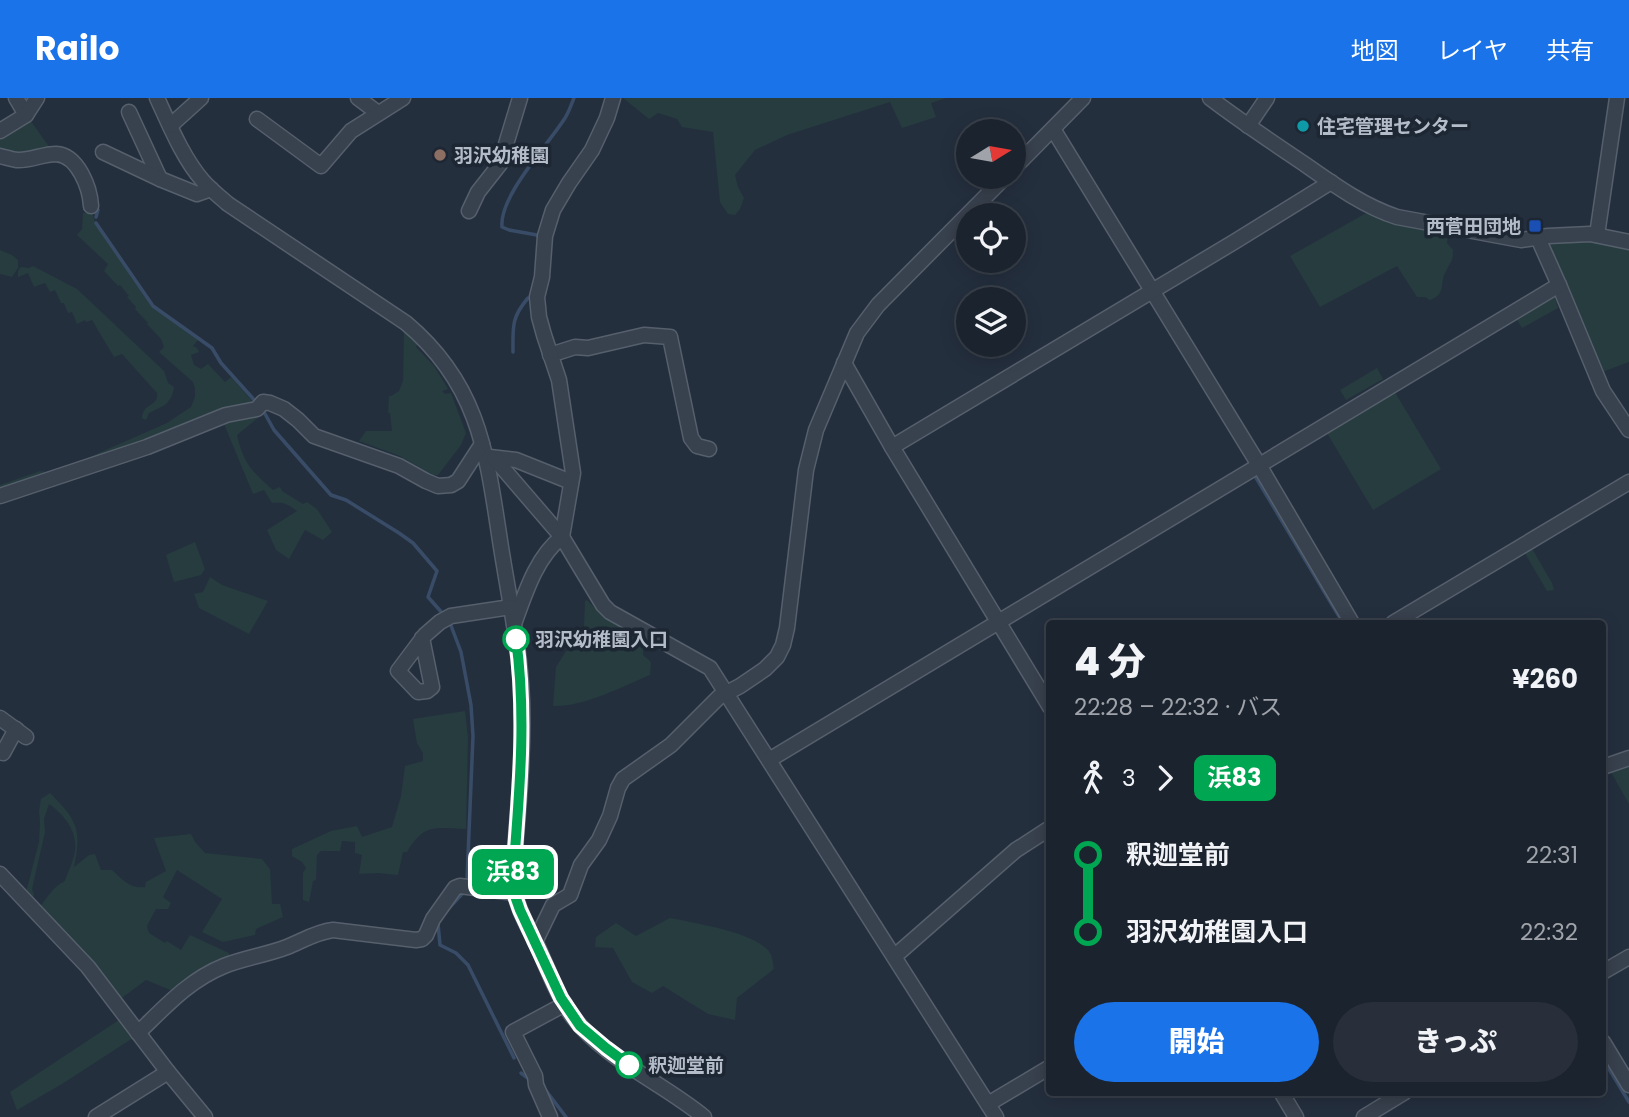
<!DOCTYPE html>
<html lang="ja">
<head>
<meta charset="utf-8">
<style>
  :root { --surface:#1b232e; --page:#282f3a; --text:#f1f3f6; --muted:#a0a4aa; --line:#39404a; --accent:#1a73e8 }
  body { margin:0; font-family:Poppins,"Noto Sans JP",sans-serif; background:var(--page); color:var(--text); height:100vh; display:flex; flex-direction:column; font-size:26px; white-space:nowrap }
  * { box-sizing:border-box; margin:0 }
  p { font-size:23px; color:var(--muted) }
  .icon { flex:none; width:38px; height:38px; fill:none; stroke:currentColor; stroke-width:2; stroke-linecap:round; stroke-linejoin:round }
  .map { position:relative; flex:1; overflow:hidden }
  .side { position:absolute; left:1046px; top:522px; width:560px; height:476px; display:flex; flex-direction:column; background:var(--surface); border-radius:7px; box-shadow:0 4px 18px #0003,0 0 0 2px var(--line) }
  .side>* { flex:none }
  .badge { padding:0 14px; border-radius:10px; font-size:24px; line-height:46px }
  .needle { width:46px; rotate:79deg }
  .tools { position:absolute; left:956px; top:21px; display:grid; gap:14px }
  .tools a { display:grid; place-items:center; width:70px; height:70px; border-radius:50%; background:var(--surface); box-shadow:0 4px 18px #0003,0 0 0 2px var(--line); font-size:35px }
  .map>.badge { position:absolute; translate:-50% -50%; box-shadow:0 0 0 4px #fff }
  .legs { display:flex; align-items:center; gap:10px; height:77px; padding:0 28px; font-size:23px }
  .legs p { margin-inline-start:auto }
  .summary { display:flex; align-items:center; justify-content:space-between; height:119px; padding:0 28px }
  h1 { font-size:38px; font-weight:800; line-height:52px }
  .cta { display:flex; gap:14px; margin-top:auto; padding:14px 28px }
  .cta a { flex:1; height:80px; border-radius:42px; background:var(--accent); color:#fff; font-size:28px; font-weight:800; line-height:80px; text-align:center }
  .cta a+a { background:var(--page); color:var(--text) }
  ul { padding:0 28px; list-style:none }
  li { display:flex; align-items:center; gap:24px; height:77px; font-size:26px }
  li i { display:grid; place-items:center; width:10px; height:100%; margin:0 9px; background:currentColor }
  li i::after { content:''; width:18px; height:18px; margin:-9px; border:5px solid; border-radius:50%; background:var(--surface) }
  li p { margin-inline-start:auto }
  li:first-child i { background:linear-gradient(#0000 50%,currentColor 0) }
  li:last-child i { background:linear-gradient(currentColor 50%,#0000 0) }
  header { display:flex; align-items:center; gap:42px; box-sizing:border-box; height:98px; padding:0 35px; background:var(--accent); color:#fff }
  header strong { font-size:33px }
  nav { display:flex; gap:38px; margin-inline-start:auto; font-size:24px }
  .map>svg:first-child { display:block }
  .green { fill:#263c3f }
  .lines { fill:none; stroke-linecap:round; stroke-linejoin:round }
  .stream { stroke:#394c67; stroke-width:3.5 }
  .minor-casing { stroke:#565f6c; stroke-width:17 }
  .minor { stroke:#38414e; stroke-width:14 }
  .line-1-casing { stroke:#fff; stroke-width:16 }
  .line-1 { stroke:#00a651; stroke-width:10 }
  .culture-dot { fill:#0f9aa8; stroke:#1d2633; stroke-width:2.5 }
  .education-dot { fill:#8d6e63; stroke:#1d2633; stroke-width:2.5 }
  .transit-dot { fill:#1a4fb4; stroke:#1d2633; stroke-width:2.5 }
  .stop-1-dot { fill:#fff; stroke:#00a651; stroke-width:3.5 }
  .labels { text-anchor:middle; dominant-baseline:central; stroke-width:7; stroke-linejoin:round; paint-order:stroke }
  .poi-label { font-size:19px; font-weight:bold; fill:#b4bcc9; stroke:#1d2633; text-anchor:start }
  .stop-label { font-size:19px; font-weight:bold; fill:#b4bcc9; stroke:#1d2633; text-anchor:start }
</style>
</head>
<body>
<header>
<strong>Railo</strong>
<nav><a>地図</a><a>レイヤ</a><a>共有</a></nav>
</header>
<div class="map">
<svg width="1629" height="1019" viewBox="0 0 1629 1019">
  <rect width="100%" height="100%" fill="#242f3e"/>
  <g class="green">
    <polygon points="623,0 946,0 931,5 936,19 902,30 890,4 787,37 755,52 735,77 738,89 744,100 740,111 735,117 728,116 720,104 713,34 682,29 677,21 658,15 649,21"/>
    <polygon points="28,19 52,53 21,58 0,53 0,37"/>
    <path d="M1370,113l78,21 -1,11 6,7c0,12 -2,11 -7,21 -7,12 1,23 -16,29l-5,-3h-8l-20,-31 -77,41 -30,-51z"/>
    <polygon points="92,114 96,127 151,208 198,242 193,248 197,250 199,254 191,257 194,267 201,271 208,266 225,284 231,279 255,306 147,345 0,392 0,387 40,373 47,374 60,372 167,325 191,309 195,299 195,290 193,284 159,254 164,249 161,241 147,226 148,225 135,211 136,209 127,199 129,198 120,187 118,188 104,173 108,166 77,137 82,131 83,115"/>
    <polygon points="1558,139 1629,148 1629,264 1602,274 1546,142"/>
    <polygon points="0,152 12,157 18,162 18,170 12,179 0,176"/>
    <path d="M33,168l44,23 87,82 4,12 6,4c-2,17 -12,20 -25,26l-3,7 -4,-2c1,-16 17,-11 15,-25l-35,-39 -8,3 -22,-37 -6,2 -1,-2 -8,4 -5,-12 -4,1 -4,-10h-3l-6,-13 -5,2 -5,-9 -11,4 -6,-14 -10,4v-6l3,-4 8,1z"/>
    <polygon points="1549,198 1555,200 1558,210 1522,230 1514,217"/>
    <polygon points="404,233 418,245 416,249 434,268 448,291 442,293 445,296 451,295 466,335 461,347 438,377 433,377 400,358 359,343 366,333 392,333 390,315 388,315 389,298 391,298 399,293 403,283"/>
    <polygon points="1377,270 1383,281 1346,302 1340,292"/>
    <polygon points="1393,291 1441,371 1373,412 1324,330"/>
    <path d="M257,317l2,2 -22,18c6,27 15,37 36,55l7,-3 2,4 21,13 4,-2 10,7 15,23 -9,8 -18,-10 -16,29 -13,-9 -9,-20 30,-19c-8,-6 -14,-10 -25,-8l-8,-13 -11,4 -29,-70z"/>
    <polygon points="195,444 205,471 201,477 174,484 166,457"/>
    <polygon points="1530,447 1552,485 1554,492 1547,493 1523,452"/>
    <polygon points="210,479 222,487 268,503 249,536 199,510 194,496 203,494"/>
    <path d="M587,502l17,18 39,22v15l8,7 -1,13c-29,12 -66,32 -97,31l3,-39 10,-16 17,-1 2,-49z"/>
    <path d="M465,613l3,27 -2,91c-31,-1 -42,-6 -59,23h-4l-5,23 -20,-2 -19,1 3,-19 -7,-2v-11l-13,-1 -2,10h-19l-4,4 -1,25 -3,1 -4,21 -6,-2v-27l3,-5 -4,-6 -10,-6v-7l39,-18 26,-5 5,11 30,-10 9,-31 4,-30 18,-5v-8l-6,-10 -4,-24z"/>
    <polygon points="1629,661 1629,706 1608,669"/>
    <path d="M50,695c27,27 32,36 24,74l15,-12 6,-1 6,16h11c11,10 18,19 33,17l1,-5 20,-11 -12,-33 37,-4 4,8 10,11 57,6 8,10 2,35h8l3,13 -27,12 -1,6 -32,7 -21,-10 20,-33 -45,-29 -14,27 8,6 -3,6h-12l-9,17 2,7 16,10 2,-2 14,9 9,-15 39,18 1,5 -55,34 -29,-12 -27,20 -80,-91c7,-11 14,-22 26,-28 2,-8 6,-14 8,-22 8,-23 -6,-42 -24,-55l-5,15 1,13 -13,57 2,5 -2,7 -7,-5 14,-54 1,-21 -1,-10 2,-12z"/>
    <path d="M670,820c23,5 87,14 100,35 3,4 3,12 4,16l-37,29 -2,22 -27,-6 -45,-28 -11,7 -20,-11 -19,-34 -18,-1 1,-10 20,-14 20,13z"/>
    <polygon points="122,920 136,938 62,986 17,1012 10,994"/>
  </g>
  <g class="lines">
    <g class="stream">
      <polyline points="96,119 98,112"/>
      <polyline points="96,125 153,208 212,250 221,265 258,306"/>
      <path d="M539,140l-2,-3 -28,-5 -7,-3c-3,-31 46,-82 63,-109 4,-6 6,-13 9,-20"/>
      <path d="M513,254c0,-25 -2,-34 15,-54"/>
      <polyline points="264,314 274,332 331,397 346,402 399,435 413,445 437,473 428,499 444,517"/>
      <polyline points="1255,378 1343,525"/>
      <polyline points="450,525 461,554 471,607 473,638 467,782"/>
      <polyline points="448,811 464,794"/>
      <polyline points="438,826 440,847 456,855 468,867 514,960"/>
      <polyline points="1603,961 1629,1004"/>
      <polyline points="521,975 529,981"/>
      <polyline points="544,990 566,1019"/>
    </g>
    <defs>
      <g id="minor">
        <polyline points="16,0 26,17"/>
        <path d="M157,0c13,28 26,60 46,83 8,9 17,16 25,23l178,119c75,63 81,134 95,224 8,51 19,102 21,153 2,59 -5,118 -9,176 1,28 12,45 24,69 11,24 20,51 36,72 33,43 90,66 131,100"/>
        <polyline points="358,0 378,15"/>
        <path d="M1210,0c30,23 62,44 93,65 30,21 60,43 94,54l124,23 27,-4 42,-2 39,8"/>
        <polyline points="129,14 160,81"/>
        <polyline points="257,21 321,68 351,33 403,0"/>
        <polyline points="170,28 201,0"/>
        <polyline points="1248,28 1267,0"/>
        <polyline points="1053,31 1259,367 1352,525"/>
        <polyline points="0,33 26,17 37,0"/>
        <polyline points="103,54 160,81 197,96 211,91"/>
        <path d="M0,58c5,1 11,3 17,4 12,1 26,-6 39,-6 22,1 34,34 35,52"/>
        <polyline points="1013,71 1083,0"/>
        <polyline points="469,113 478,94 500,66 520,0"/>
        <polyline points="1597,137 1617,0"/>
        <polyline points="1538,140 1559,187 1603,293 1629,332"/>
        <polyline points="550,257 575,249 588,250 644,237 670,239 691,340 697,348 709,351"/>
        <polyline points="844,265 892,349 1050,609"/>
        <polyline points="892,349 1234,144 1331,84"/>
        <polyline points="490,359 516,362 571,384"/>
        <polyline points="494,360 562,439 603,507 610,514 710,570 996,1019"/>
        <polyline points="0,398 147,349 226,317 257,311 263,304 270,305 284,311 298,322 314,338 399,368 426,383 438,388 451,387 458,383 482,346"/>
        <polyline points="1393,525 1629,384"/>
        <path d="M514,526c11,-30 22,-67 48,-87l11,-64 -14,-93 -15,-45 -5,-18 -2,-20 5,-20 3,-41 8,-26 16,-27 23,-33 15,-32 6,-20"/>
        <polyline points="422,540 432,589 427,593 418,594 398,573 425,537 440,524 451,518 511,509"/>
        <polyline points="0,620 26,639"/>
        <polyline points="0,654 3,655 16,631"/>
        <polyline points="769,662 1559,187"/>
        <polyline points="1603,669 1629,660"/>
        <polyline points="0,776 88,869 168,974 205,1019"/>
        <polyline points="535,844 553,807 570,797 581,767 599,742 610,718 618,690 623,681 671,647 719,599 740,588 765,571 777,559 783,547 787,530 806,372 816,332 857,235 878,207 1005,79"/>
        <polyline points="895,858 1016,752 1050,730"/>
        <polyline points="1603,874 1629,859"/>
        <path d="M138,935c27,-26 51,-53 86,-67 20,-8 42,-11 63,-19 15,-6 29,-15 46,-17l83,10 6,-1 4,-4 7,-16 22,-31 5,-2 54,7"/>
        <polyline points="1603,944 1629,987"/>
        <polyline points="1281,994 1296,1019"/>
        <polyline points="988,1006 1050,969"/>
        <polyline points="96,1019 168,974"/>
        <polyline points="550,1019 536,987 535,978 513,934 565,906"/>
        <polyline points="1364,1019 1405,994"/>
      </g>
    </defs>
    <use href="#minor" class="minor-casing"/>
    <use href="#minor" class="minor"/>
  </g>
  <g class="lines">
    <defs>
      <path id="line-1" d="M516,541c11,79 3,158 -3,237l1,17 6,17 41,88 19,28 26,22 23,17"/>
    </defs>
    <use href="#line-1" class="line-1-casing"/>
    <use href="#line-1" class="line-1"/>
  </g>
  <circle class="culture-dot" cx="1303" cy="28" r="7"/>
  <circle class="education-dot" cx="440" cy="57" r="7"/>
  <rect class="transit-dot" x="1528" y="121" width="14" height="14" rx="3.5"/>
  <g class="stop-1-dot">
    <circle cx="516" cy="541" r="12"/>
    <circle cx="629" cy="967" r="12"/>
  </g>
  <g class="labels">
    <g class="poi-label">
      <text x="1317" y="28">住宅管理センター</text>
      <text x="454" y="57">羽沢幼稚園</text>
      <text x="1521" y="128" text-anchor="end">西菅田団地</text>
    </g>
    <g class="stop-label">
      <text x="535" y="541">羽沢幼稚園入口</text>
      <text x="648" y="967">釈迦堂前</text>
    </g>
  </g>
</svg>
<div class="tools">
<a><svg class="needle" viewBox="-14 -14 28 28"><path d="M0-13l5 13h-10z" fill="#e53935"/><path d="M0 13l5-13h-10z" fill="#a0a4aa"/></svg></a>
<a><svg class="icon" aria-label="locate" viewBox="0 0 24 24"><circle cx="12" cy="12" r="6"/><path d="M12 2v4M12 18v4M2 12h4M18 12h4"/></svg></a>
<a><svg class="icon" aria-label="layers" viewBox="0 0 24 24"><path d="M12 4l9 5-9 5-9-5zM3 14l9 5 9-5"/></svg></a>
</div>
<b class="badge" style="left:513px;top:774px;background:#00a651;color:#fff">浜83</b>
<section class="side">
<div class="summary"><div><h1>4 分</h1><p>22:28 – 22:32 · バス</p></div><b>¥260</b></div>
<div class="legs"><svg class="icon" aria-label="walk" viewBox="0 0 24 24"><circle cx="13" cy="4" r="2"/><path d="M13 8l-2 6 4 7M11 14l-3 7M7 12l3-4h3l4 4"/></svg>3<svg class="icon" aria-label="forward" viewBox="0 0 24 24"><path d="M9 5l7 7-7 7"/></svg><b class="badge" style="background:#00a651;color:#fff">浜83</b></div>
<ul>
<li><i style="color:#00a651"></i><b>釈迦堂前</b><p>22:31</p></li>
<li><i style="color:#00a651"></i><b>羽沢幼稚園入口</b><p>22:32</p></li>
</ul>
<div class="cta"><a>開始</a><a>きっぷ</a></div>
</section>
</div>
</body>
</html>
